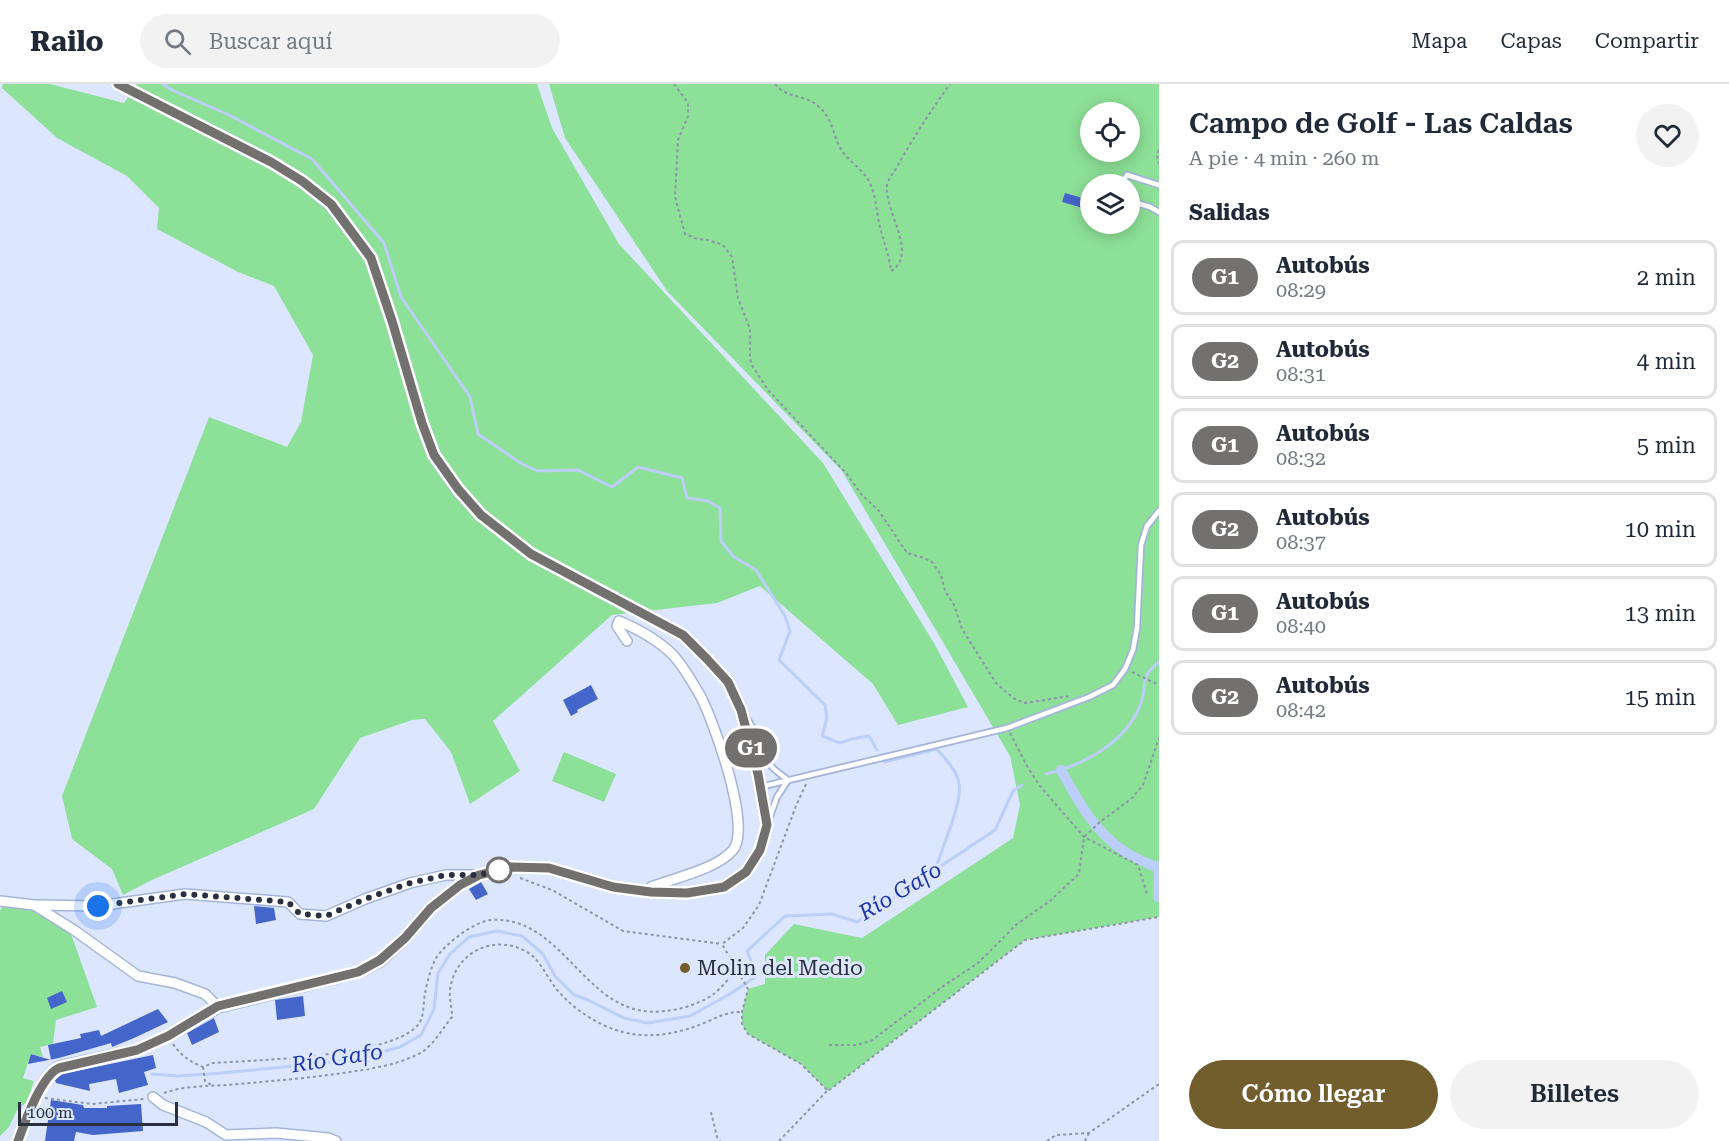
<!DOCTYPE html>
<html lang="es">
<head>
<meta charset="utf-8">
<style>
  :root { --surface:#fff; --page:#f2f2f3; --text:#1f2937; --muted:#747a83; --line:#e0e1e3; --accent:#725d2c }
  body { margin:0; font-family:"Roboto Serif",serif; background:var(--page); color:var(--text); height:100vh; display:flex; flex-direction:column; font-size:22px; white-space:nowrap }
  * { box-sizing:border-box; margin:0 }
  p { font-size:20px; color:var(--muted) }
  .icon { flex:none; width:33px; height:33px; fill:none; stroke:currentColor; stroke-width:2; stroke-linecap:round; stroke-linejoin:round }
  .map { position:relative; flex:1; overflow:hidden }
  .panel { display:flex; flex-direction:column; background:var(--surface); width:570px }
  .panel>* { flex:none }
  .badge { padding:0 12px; border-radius:20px; font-size:21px; line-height:39px }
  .buttons { position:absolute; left:1080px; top:18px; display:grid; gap:12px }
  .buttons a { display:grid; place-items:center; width:60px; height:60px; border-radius:50%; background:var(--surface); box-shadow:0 3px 15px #0003; font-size:30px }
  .scale { position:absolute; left:18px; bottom:15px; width:160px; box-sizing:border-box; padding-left:6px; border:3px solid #2a303f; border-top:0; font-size:16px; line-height:21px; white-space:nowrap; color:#2a303f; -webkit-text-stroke:4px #dce7ff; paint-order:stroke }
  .you { position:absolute; width:30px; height:30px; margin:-15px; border:4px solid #fff; border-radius:50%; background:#1a73e8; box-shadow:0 0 0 9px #1a73e833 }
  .map>.badge { position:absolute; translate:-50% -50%; box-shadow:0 0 0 3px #fff }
  h2 { padding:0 30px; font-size:22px; line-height:54px }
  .round { display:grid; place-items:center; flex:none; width:63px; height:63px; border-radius:32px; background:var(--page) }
  .headline { display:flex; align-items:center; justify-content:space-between; height:102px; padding:0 30px }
  h1 { font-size:28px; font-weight:600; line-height:45px }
  .primary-button { display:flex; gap:12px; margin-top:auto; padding:12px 30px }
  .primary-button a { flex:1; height:69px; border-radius:36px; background:var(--accent); color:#fff; font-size:24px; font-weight:600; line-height:69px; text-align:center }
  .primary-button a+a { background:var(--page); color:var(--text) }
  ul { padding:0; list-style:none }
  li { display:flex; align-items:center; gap:18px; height:75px; margin:0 12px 9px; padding:0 18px; border:3px solid var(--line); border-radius:12px }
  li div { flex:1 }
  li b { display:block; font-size:22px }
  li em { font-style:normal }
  li .badge { min-width:66px; font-weight:700; text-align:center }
  header { display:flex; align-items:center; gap:36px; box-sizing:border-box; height:84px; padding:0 30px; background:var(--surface); border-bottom:2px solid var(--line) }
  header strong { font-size:28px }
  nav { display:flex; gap:33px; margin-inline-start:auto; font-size:21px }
  .search { width:420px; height:54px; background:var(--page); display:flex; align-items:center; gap:15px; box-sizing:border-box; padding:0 21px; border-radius:33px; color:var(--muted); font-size:22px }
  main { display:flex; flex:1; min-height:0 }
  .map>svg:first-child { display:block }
  .green { fill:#8de097; fill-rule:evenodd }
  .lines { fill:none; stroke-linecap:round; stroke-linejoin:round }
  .stream { stroke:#bccefa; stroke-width:3 }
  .canal { stroke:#bccefa; stroke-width:10 }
  .building { fill:#4465ca }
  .service-casing { stroke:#a4b4da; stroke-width:8 }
  .minor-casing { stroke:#a4b4da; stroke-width:12 }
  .tertiary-casing { stroke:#a4b4da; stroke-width:14 }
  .path { stroke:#8c95a9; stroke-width:2; stroke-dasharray:3 3; stroke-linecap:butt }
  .service { stroke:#fff; stroke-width:4.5 }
  .minor { stroke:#fff; stroke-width:9 }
  .tertiary { stroke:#fff; stroke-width:10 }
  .line-casing { stroke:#fff; stroke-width:14 }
  .line { stroke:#727170; stroke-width:9 }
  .walk { stroke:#2a303f; stroke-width:6; stroke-dasharray:0 10.8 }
  .stop-dot { fill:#fff; stroke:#727170; stroke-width:3 }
  .poi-dot { fill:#725d2c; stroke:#dce7ff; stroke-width:2 }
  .labels { text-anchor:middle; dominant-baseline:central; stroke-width:6; stroke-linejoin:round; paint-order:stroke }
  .poi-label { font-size:21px; fill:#2a303f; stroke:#dce7ff; text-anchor:start }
  .water-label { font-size:22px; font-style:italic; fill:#1d35ae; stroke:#dce7ff }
</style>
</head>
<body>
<header>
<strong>Railo</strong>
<div class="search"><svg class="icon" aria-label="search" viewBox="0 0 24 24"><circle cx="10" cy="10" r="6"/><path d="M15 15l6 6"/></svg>Buscar aquí</div>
<nav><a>Mapa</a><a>Capas</a><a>Compartir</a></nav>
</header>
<main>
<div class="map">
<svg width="1159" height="1057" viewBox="0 0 1159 1057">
  <rect width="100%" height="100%" fill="#dce7ff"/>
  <g class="green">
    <polygon points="3,0 50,0 124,19 137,0 537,0 552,44 619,160 823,379 934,559 968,623 898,641 873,600 760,502 717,519 612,531 493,637 520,687 470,720 451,668 425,635 412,636 360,654 314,725 152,796 123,811 112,785 72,755 62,712 209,333 287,363 301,338 313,271 274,202 238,188 157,145 159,124 127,92 57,54 2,4"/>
    <path d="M549,0h610v833l-134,23 -197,151 -27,-27 -53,-30 -6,-10v-12l6,-23 17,-5v-29l29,-31 68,14 151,-100 7,-33 -10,-49 -168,-285 -175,-180 -102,-153zM1090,28h40v40h-40zM1090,100h40v40h-40z"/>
    <polygon points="564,668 616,690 604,718 552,697"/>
    <polygon points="3,820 35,826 70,847 97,923 56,936 53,960 40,963 43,973 31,970 23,994 34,997 27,1018 17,1026 9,1043 0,1052 0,827"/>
  </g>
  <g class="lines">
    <g class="stream">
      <polyline points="163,0 172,6 229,31 312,75 384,159 401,213 470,313 478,350 522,380 538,387 578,386 612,403 638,383 682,394 687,414 708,417 720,424 721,457 734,473 756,486 785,532 790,547 779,576 825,621 827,634 822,652 840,659 852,655 869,652 877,666"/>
      <path d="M884,678l53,-13c9,11 20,21 22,35 4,17 -18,67 -24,86"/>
      <path d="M1046,690c38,-9 81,-32 95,-71 7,-19 -3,-25 18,-41"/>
      <polyline points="152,990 178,992 210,990 305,981 356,975 400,963 421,951 434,925 438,889 450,870 469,853 497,847 522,852 543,870 555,892 574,911 588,916 624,934 648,939 690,932 730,910 757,892 747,867 785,832 832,830 857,838 995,746 1013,707 1022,701"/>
    </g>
    <g class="canal">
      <path d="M1061,686c17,31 33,61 63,81 10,7 23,12 34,17"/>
      <polyline points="1158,813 1159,782"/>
    </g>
  </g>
  <g class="building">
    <polygon points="1065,109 1090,116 1090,126 1062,118"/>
    <polygon points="591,601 598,615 577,626 578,628 571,632 563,616"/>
    <polygon points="481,798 488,810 476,816 469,805"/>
    <polygon points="254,822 274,824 276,836 256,840"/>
    <polygon points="62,907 67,918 51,925 47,914"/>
    <polygon points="303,912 305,932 277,936 275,916"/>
    <polygon points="158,925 168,938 134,954 112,963 111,959 59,974 28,980 31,970 51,976 48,961 81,954 80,950 99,946 101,952"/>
    <polygon points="214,934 219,948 192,961 187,949"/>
    <polygon points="153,971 156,984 144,988 148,1001 119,1009 116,995 89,1000 90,1007 56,999 55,996 62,990"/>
    <polygon points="51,1016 83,1021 84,1024 107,1024 107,1022 141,1020 143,1047 93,1051 76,1048 74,1057 45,1057"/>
  </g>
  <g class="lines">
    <defs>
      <g id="service">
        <polyline points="1121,100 1127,91 1159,101"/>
        <polyline points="1130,117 1150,123 1159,128"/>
        <path d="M748,636c10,14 13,35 25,48 4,4 10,8 15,12l-11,17 -8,22"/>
        <polyline points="760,703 1007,644 1089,613 1113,601 1125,585 1133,566 1137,544 1141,461 1147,442 1159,427"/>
      </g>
      <g id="minor">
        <path d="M627,557l-10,-15 2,-5c19,8 39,19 54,34 11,12 20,28 28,42 13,26 51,130 32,153 -16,19 -59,28 -82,37l-4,5"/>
        <polyline points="0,817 34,821 74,846 138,892 175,899 205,910 218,923"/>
        <polyline points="34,821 98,822 185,810 288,818 300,830 326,832 365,815 410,799 446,791 479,791"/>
        <polyline points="153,1013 163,1021 206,1038 226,1051 276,1049 328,1054 336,1057"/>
      </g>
      <path id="tertiary" d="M18,1057c7,-19 23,-65 41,-74l78,-17 31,-14 50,-29 140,-35 22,-11 25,-23 26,-30 29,-23 19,-10 32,-8 38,1 64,19 38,5 36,1 37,-6 22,-15 14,-22 7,-25 -9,-51 -17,-64 -13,-28 -21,-23 -24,-24 -152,-81 -50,-39 -23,-25 -24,-35 -12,-32 -30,-102 -21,-63 -40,-53 -29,-24 -31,-19 -153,-78"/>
    </defs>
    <use href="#service" class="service-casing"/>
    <use href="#minor" class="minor-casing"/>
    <use href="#tertiary" class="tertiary-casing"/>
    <g class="path">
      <polyline points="674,0 688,19 688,32 678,56 675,113 685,150 697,155 708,156 723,161 732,173 738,214 750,245 750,275 753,283 768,306 846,389 862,411 879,427 907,469 924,474 932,478 941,491 945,507 954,521 962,545 996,599 1013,614 1025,619 1070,612"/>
      <path d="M775,0c14,16 29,9 44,23 15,13 13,28 23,44 7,10 18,17 25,27 10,15 9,36 14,53 4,15 8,24 10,40 28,-17 -7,-60 -4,-86 1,-6 8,-14 11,-20 16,-28 33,-55 52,-81"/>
      <polyline points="1159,66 1157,71 1159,80"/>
      <polyline points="1132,588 1159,601"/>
      <polyline points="1010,649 1027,682 1040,702 1084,753 1138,781 1147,810"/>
      <polyline points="806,700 796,722 759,821 743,844 722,860 748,905 742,928 742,940 748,950 801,980 828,1007 1025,856 1159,833"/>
      <polyline points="520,794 552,806 623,847 722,860"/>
      <path d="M173,960c8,12 18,18 30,23l10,-4c45,-3 173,-6 203,-36 9,-8 7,-23 9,-34 2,-10 6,-26 11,-35 9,-14 39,-37 55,-38 75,-5 94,101 173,91 17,-1 38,-8 51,-18 8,-7 15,-16 22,-23"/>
      <polyline points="829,961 856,961 871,957 942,903 978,879 1017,840 1050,817 1069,799 1079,790 1084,753 1100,738 1131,715 1143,701 1159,654"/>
      <polyline points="203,983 205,997 213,1002"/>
      <path d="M164,1009c19,-7 43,-7 63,-8 44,-4 86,-7 129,-14 21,-3 47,-8 66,-19 12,-8 21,-24 30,-35 0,-9 -3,-19 -2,-27 5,-40 48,-58 80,-36 11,8 17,23 25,33 15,20 43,39 68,45 26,7 55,2 81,-9 13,-5 23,-12 38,-11"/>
      <polyline points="45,1014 92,1020 144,1015"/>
      <polyline points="711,1028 717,1053 720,1057"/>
      <polyline points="779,1057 827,1007"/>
      <polyline points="1047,1057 1056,1051 1089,1049 1159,1000"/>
      <polyline points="1085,1057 1089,1049"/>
    </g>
    <use href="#service" class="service"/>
    <use href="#minor" class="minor"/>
    <use href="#tertiary" class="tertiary"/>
  </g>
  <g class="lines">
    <defs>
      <path id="line" d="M18,1057c7,-19 23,-65 41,-73l78,-18 31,-14 50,-30 140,-34 22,-12 25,-22 26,-30 29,-23 19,-10 32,-8 38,1 64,19 38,5 36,1 37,-6 22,-15 14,-22 7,-25 -9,-51 -17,-64 -13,-28 -21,-23 -24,-24 -152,-81 -50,-39 -23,-26 -24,-34 -12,-32 -30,-102 -21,-63 -40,-54 -29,-23 -31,-19 -153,-78"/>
    </defs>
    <use href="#line" class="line-casing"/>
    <use href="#line" class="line"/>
    <polyline class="walk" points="98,822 185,810 288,818 300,830 326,832 365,815 410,799 446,791 479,791 499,786"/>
  </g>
  <circle class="stop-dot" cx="499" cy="786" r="12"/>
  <circle class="poi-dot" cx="685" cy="884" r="6"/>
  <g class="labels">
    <g class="poi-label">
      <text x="697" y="884">Molin del Medio</text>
    </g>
    <g class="water-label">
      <text transform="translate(900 807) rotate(-31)">Río Gafo</text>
      <text transform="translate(337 974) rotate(-9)">Río Gafo</text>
    </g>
  </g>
</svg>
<div class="buttons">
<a><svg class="icon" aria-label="locate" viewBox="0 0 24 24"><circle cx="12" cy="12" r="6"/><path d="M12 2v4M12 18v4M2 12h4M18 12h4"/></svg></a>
<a><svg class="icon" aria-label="layers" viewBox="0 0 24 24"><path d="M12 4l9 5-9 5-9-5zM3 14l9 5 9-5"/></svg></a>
</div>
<div class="scale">100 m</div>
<div class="you" style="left:98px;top:822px"></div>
<b class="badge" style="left:751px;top:664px;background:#727170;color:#fff">G1</b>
</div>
<section class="panel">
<div class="headline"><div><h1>Campo de Golf - Las Caldas</h1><p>A pie · 4 min · 260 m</p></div><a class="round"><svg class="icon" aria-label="heart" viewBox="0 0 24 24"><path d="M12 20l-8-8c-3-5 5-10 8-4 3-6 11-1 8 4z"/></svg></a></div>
<h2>Salidas</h2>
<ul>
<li><span class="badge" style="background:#727170;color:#fff">G1</span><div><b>Autobús</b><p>08:29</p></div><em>2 min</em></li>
<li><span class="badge" style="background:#727170;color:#fff">G2</span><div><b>Autobús</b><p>08:31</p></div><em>4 min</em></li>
<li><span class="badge" style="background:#727170;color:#fff">G1</span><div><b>Autobús</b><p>08:32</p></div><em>5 min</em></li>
<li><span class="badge" style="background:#727170;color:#fff">G2</span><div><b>Autobús</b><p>08:37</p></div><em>10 min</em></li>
<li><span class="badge" style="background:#727170;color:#fff">G1</span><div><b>Autobús</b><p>08:40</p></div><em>13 min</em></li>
<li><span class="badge" style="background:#727170;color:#fff">G2</span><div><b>Autobús</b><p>08:42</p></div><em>15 min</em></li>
</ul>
<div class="primary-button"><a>Cómo llegar</a><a>Billetes</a></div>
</section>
</main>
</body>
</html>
